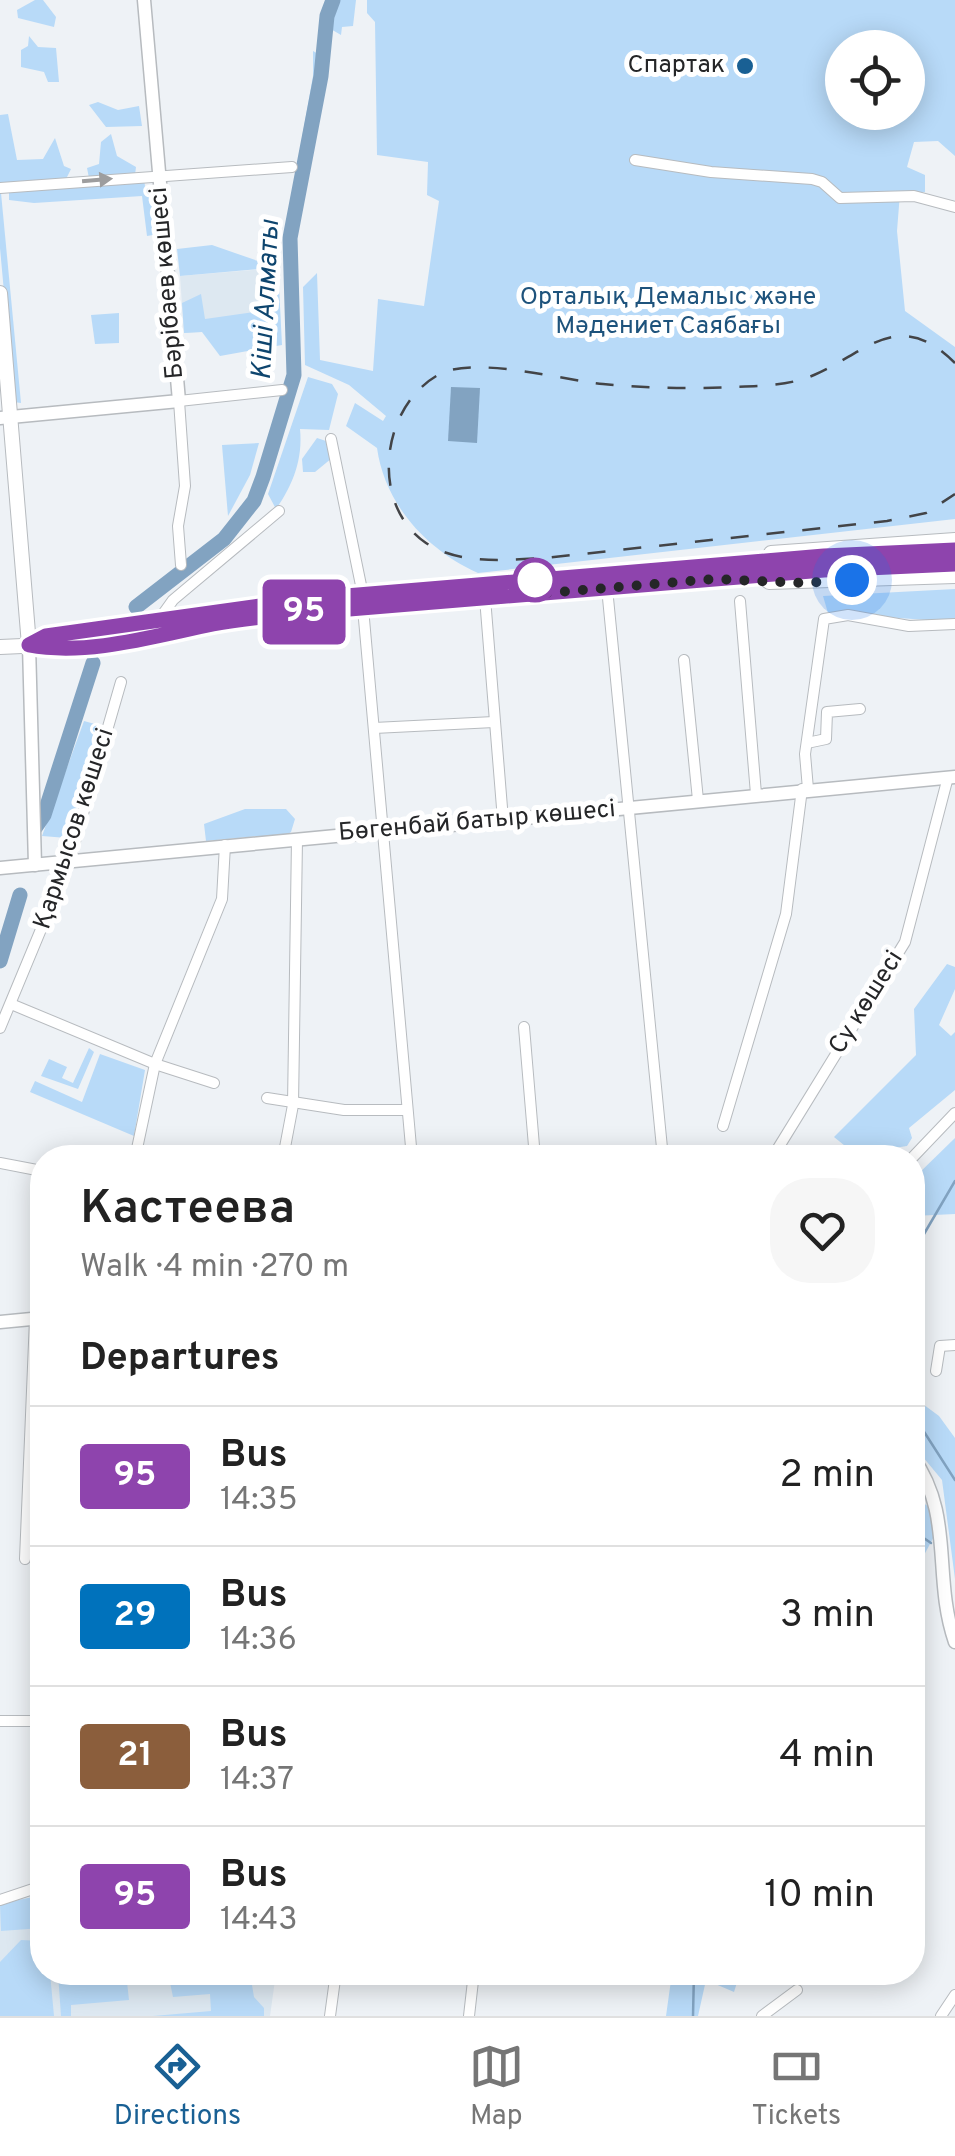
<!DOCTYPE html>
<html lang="en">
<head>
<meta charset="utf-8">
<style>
  :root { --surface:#fff; --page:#f6f6f6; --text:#222; --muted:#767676; --line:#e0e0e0; --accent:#196094 }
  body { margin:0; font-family:Overpass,sans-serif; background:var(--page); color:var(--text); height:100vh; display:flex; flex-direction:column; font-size:38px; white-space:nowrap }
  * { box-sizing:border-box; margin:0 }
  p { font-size:32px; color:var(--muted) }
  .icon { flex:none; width:55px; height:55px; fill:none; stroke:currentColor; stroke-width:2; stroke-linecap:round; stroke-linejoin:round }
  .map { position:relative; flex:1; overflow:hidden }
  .drawer { position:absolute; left:30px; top:1145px; width:895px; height:840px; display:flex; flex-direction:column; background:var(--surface); border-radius:40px; box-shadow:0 5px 25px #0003 }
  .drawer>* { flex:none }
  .badge { padding:0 20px; border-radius:8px; font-size:35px; line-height:65px }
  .controls { position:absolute; left:825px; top:30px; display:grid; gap:20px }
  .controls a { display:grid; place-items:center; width:100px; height:100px; border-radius:50%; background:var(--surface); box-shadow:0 5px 25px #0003; font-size:50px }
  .you { position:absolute; width:50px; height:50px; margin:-25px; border:8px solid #fff; border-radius:50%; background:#1a73e8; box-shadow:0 0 0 15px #1a73e833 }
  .map>.badge { position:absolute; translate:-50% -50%; box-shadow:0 0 0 5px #fff }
  h2 { padding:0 50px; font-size:38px; line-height:90px }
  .round { display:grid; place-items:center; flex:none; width:105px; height:105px; border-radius:40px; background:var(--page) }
  .overview { display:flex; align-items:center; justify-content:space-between; height:170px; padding:0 50px }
  h1 { font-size:48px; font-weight:600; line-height:75px }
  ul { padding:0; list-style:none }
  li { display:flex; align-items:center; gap:30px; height:140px; padding:0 50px; border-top:2px solid var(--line) }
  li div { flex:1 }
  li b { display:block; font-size:38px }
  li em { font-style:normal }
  li .badge { min-width:110px; font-weight:700; text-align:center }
  .tabs { display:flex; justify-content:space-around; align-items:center; height:140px; border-top:2px solid var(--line); background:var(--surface); font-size:28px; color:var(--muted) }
  .tabs a { display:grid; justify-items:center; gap:5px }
  .tabs .selected { color:var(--accent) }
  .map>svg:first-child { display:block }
  .built { fill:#dde8f1 }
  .green { fill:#b8daf8; fill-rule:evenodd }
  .water { fill:#82a3c1 }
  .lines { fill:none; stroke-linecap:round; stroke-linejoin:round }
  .stream { stroke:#82a3c1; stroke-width:2.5 }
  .river { stroke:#82a3c1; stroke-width:15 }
  .minor-casing { stroke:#b7bbbf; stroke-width:12 }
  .tertiary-casing { stroke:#b7bbbf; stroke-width:15 }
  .secondary-casing { stroke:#b7bbbf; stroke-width:16 }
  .minor { stroke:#fff; stroke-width:10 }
  .tertiary { stroke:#fff; stroke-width:12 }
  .secondary { stroke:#fff; stroke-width:14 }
  .rail { stroke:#434447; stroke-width:2.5; stroke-dasharray:18 18; stroke-linecap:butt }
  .oneway { fill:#9d9d9e }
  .line-casing { stroke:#fff; stroke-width:22 }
  .line { stroke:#8e44ad; stroke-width:15 }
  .walk { stroke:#252628; stroke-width:10; stroke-dasharray:0 18 }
  .poi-dot { fill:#196094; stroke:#fff; stroke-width:4 }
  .stop-dot { fill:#fff; stroke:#8e44ad; stroke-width:5 }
  .labels { text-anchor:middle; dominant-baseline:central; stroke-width:10; stroke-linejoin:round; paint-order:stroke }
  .poi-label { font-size:25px; fill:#252628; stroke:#fff; text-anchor:end }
  .street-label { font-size:25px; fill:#252628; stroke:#fff }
  .park-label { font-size:25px; fill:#1e537c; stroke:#fff }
  .water-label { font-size:28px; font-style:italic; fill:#0e456e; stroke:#fff }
</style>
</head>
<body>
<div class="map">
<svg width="955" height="2016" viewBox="0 0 955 2016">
  <rect width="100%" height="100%" fill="#eef2f6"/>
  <g class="built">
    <polygon points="278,268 281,327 184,333 180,276"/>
    <polygon points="42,1895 42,1972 276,1973 270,2016 0,2016 0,1904"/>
  </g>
  <g class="green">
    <polygon points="35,0 43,0 56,17 54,27 18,18 17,10"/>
    <polygon points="336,0 356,0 353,26 342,27 341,35 329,28 328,19"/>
    <path d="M367,0h588v156l-17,-15 -24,1 -7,25 18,8v17l-25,1 -3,38 8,80 50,36v172l-477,54c-51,-23 -93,-68 -101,-125l-31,-22 9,-23 28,18 3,-5 -37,-31 -44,-20 -2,-78 14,-14 3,87 53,11 5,-72 46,7 15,-105 -12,-6 1,-33 -51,-7 -2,-133 -8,-9zM842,48h66v64h-66z"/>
    <polygon points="29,36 38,47 56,48 59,82 48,82 44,72 21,67 21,50 28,46"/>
    <polygon points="313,51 327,59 313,152 300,149 313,76"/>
    <polygon points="98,102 118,110 139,106 142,126 106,127 89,105"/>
    <polygon points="8,114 17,160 43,159 55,138 64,166 71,169 65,181 0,184 0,115"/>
    <polygon points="111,134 117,156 136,167 135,175 89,178 87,168 99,164 101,142"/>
    <polygon points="144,178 146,195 156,194 159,234 147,236 142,196 34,203 9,200 9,189"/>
    <polygon points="0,193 1,193 21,403 14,402 0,248"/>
    <polygon points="212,245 278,268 282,345 220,356 202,332 184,333 182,303 201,294 205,319 269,310 259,269 180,276 177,249"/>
    <polygon points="119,313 119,343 95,344 91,315"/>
    <path d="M308,377l24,7 6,10 -9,36 -29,-1c3,30 -7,56 -24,80l-8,-15z"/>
    <polygon points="317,438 326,441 332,458 315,472 303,472 302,459"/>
    <polygon points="259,443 250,475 228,516 222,445"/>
    <polygon points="955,589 955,622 828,613 823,596"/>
    <polygon points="84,721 102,726 67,838 42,836"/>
    <polygon points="245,809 286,809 295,819 291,832 282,838 259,836 206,841 204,824"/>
    <polygon points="947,964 955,967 955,989 939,1025 951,1036 955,1032 955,1090 909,1128 912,1138 907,1146 855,1154 834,1137 916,1055 914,1009"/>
    <polygon points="89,1048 94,1052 78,1089 41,1076 49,1059 67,1067 62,1078 73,1083"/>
    <polygon points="100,1054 145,1070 134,1136 30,1092 35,1081 82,1102"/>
    <polygon points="955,1138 955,1214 913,1216 913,1179"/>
    <polygon points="912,1396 939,1416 955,1438 955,1579 942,1480 913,1445"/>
    <polygon points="912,1495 929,1507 937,1531 923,1557 913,1549"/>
    <polygon points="42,1895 42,1928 1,1931 0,1904"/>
    <polygon points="21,1940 42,1941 42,1972 50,1973 54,2016 0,2016 0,1962"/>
    <polygon points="58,1973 126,1973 129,2000 71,2005 71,2016 61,2016"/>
    <polygon points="168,1973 250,1973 254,1997 264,2008 264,2016 153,2016 211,2011 210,1994 173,1997"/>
    <polygon points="672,1973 673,1972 740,1973 734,1992 706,1980 698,2016 666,2016"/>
  </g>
  <polygon class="water" points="451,387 480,388 477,443 448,441"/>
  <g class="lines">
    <g class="stream">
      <polyline points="912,1270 924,1234 955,1181"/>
      <polyline points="912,1413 955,1480"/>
      <polyline points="912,1530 931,1543"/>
      <polyline points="693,2016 694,1972"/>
    </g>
    <g class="river">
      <polyline points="136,607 224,539 254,501 263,477 294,375 290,238 321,76 327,16 333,0"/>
      <polyline points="35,828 44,815 93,663"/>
      <polyline points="0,961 20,895"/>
    </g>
    <defs>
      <g id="minor">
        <polyline points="635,160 711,172 812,179 822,182 840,198 914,196 955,207"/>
        <polyline points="0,188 292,167"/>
        <polyline points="331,439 363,595"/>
        <polyline points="181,565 178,526 185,486 179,401 282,390"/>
        <polyline points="607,588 663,1158"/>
        <polyline points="485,598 503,820"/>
        <polyline points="740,601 756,794"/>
        <polyline points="363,608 412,1158"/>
        <polyline points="158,621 173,600 279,511"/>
        <polyline points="684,660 698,800"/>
        <polyline points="374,728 494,722"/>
        <polyline points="807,743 826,739 827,712 860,709"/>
        <polyline points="808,789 805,754 824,619 848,615 909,626 955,624"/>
        <polyline points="11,1004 155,1064 214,1083"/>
        <polyline points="524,1027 535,1158"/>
        <polyline points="0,1028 69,862 121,682"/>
        <polyline points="267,1098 344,1110 407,1110"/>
        <polyline points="723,1126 786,914 802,789"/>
        <polyline points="135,1158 155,1064 222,899 225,845"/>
        <polyline points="283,1158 293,1105 297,839"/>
        <polyline points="772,1158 905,942 948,777"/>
        <polyline points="912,1158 955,1113"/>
        <polyline points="0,1163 42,1171"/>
        <polyline points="936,1371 940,1346 955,1345"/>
        <polyline points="25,1559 35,1319"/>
        <polyline points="0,1721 42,1721"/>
        <polyline points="0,1900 42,1886"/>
        <polyline points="330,2016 336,1972"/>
        <polyline points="469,2016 474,1972"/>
        <polyline points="762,2016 797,1990"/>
        <polyline points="941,2016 955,1995"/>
      </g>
      <g id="tertiary">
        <polyline points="0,418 179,401 144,0"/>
        <polyline points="29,645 35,865"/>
        <polyline points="0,868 955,777"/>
        <polyline points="0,1322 42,1318"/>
        <path d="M912,1456c43,60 20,119 43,186"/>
      </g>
      <g id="secondary">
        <polyline points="0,293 29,645"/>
        <polyline points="771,553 955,540"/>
        <polyline points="769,582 955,576"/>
        <polyline points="29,644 46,636 310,599 824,557 955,551"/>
        <polyline points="0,647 133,641 249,618 313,611 824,570 955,564"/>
      </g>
    </defs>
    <use href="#minor" class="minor-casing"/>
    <use href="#tertiary" class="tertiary-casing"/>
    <use href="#secondary" class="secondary-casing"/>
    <use href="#minor" class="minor"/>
    <use href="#tertiary" class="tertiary"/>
    <use href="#secondary" class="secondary"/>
    <path class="rail" d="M955,363c-56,-56 -88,-11 -141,12 -25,11 -55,11 -82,12 -43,2 -87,1 -129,-3 -41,-4 -130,-29 -165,-9 -57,32 -69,129 -12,168 33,22 81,17 119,15l342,-37 39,-8 29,-19"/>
  </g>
  <defs><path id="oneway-solid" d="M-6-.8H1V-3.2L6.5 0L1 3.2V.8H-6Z" transform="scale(2.5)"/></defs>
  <use class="oneway" href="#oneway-solid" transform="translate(97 180) rotate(-5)"/>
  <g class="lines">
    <defs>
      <path id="line" d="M955,550l-131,6 -514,43 -264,37 -17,9c59,11 125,-9 184,-21 33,-6 66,-9 100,-12l511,-42 131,-6"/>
    </defs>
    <use href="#line" class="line-casing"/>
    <use href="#line" class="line"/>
    <polyline class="walk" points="535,580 546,593 714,579 802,583 852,580"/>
  </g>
  <circle class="poi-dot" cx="745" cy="66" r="10"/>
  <circle class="stop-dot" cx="535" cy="580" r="20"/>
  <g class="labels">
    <g class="poi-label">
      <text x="725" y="66">Спартак</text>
    </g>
    <g class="street-label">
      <text transform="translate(168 283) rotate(-95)">Бәрібаев көшесі</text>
      <text transform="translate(477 822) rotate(-5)">Бөгенбай батыр көшесі</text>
      <text transform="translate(75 829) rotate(-72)">Қармысов көшесі</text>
      <text transform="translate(867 1003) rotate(-58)">Су көшесі</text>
    </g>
    <g class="park-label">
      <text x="668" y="298">Орталық Демалыс және<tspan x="668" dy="29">Мәдениет Саябағы</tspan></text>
    </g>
    <g class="water-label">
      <text transform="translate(267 300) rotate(-87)">Кіші Алматы</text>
    </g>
  </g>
</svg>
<div class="controls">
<a><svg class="icon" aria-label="locate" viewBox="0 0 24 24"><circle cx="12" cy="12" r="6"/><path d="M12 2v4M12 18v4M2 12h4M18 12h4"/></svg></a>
</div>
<div class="you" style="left:852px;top:580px"></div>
<b class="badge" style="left:304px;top:612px;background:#8e44ad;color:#fff">95</b>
<section class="drawer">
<div class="overview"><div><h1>Кастеева</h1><p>Walk · 4 min · 270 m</p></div><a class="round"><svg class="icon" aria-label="heart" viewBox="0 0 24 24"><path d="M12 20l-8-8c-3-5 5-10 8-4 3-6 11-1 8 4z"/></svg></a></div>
<h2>Departures</h2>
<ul>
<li><span class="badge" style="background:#8e44ad;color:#fff">95</span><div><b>Bus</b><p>14:35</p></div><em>2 min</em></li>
<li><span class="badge" style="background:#0072bc;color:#fff">29</span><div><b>Bus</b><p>14:36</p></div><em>3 min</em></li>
<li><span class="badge" style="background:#8b5e3c;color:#fff">21</span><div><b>Bus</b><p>14:37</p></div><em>4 min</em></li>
<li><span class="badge" style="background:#8e44ad;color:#fff">95</span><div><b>Bus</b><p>14:43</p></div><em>10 min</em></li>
</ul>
</section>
</div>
<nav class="tabs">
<a class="selected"><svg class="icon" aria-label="directions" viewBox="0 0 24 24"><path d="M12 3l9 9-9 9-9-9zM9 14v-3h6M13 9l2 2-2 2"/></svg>Directions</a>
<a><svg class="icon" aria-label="map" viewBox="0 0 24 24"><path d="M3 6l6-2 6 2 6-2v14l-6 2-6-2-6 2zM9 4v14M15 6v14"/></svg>Map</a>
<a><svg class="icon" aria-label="tickets" viewBox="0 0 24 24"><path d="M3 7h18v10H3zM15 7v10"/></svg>Tickets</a>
</nav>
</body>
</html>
